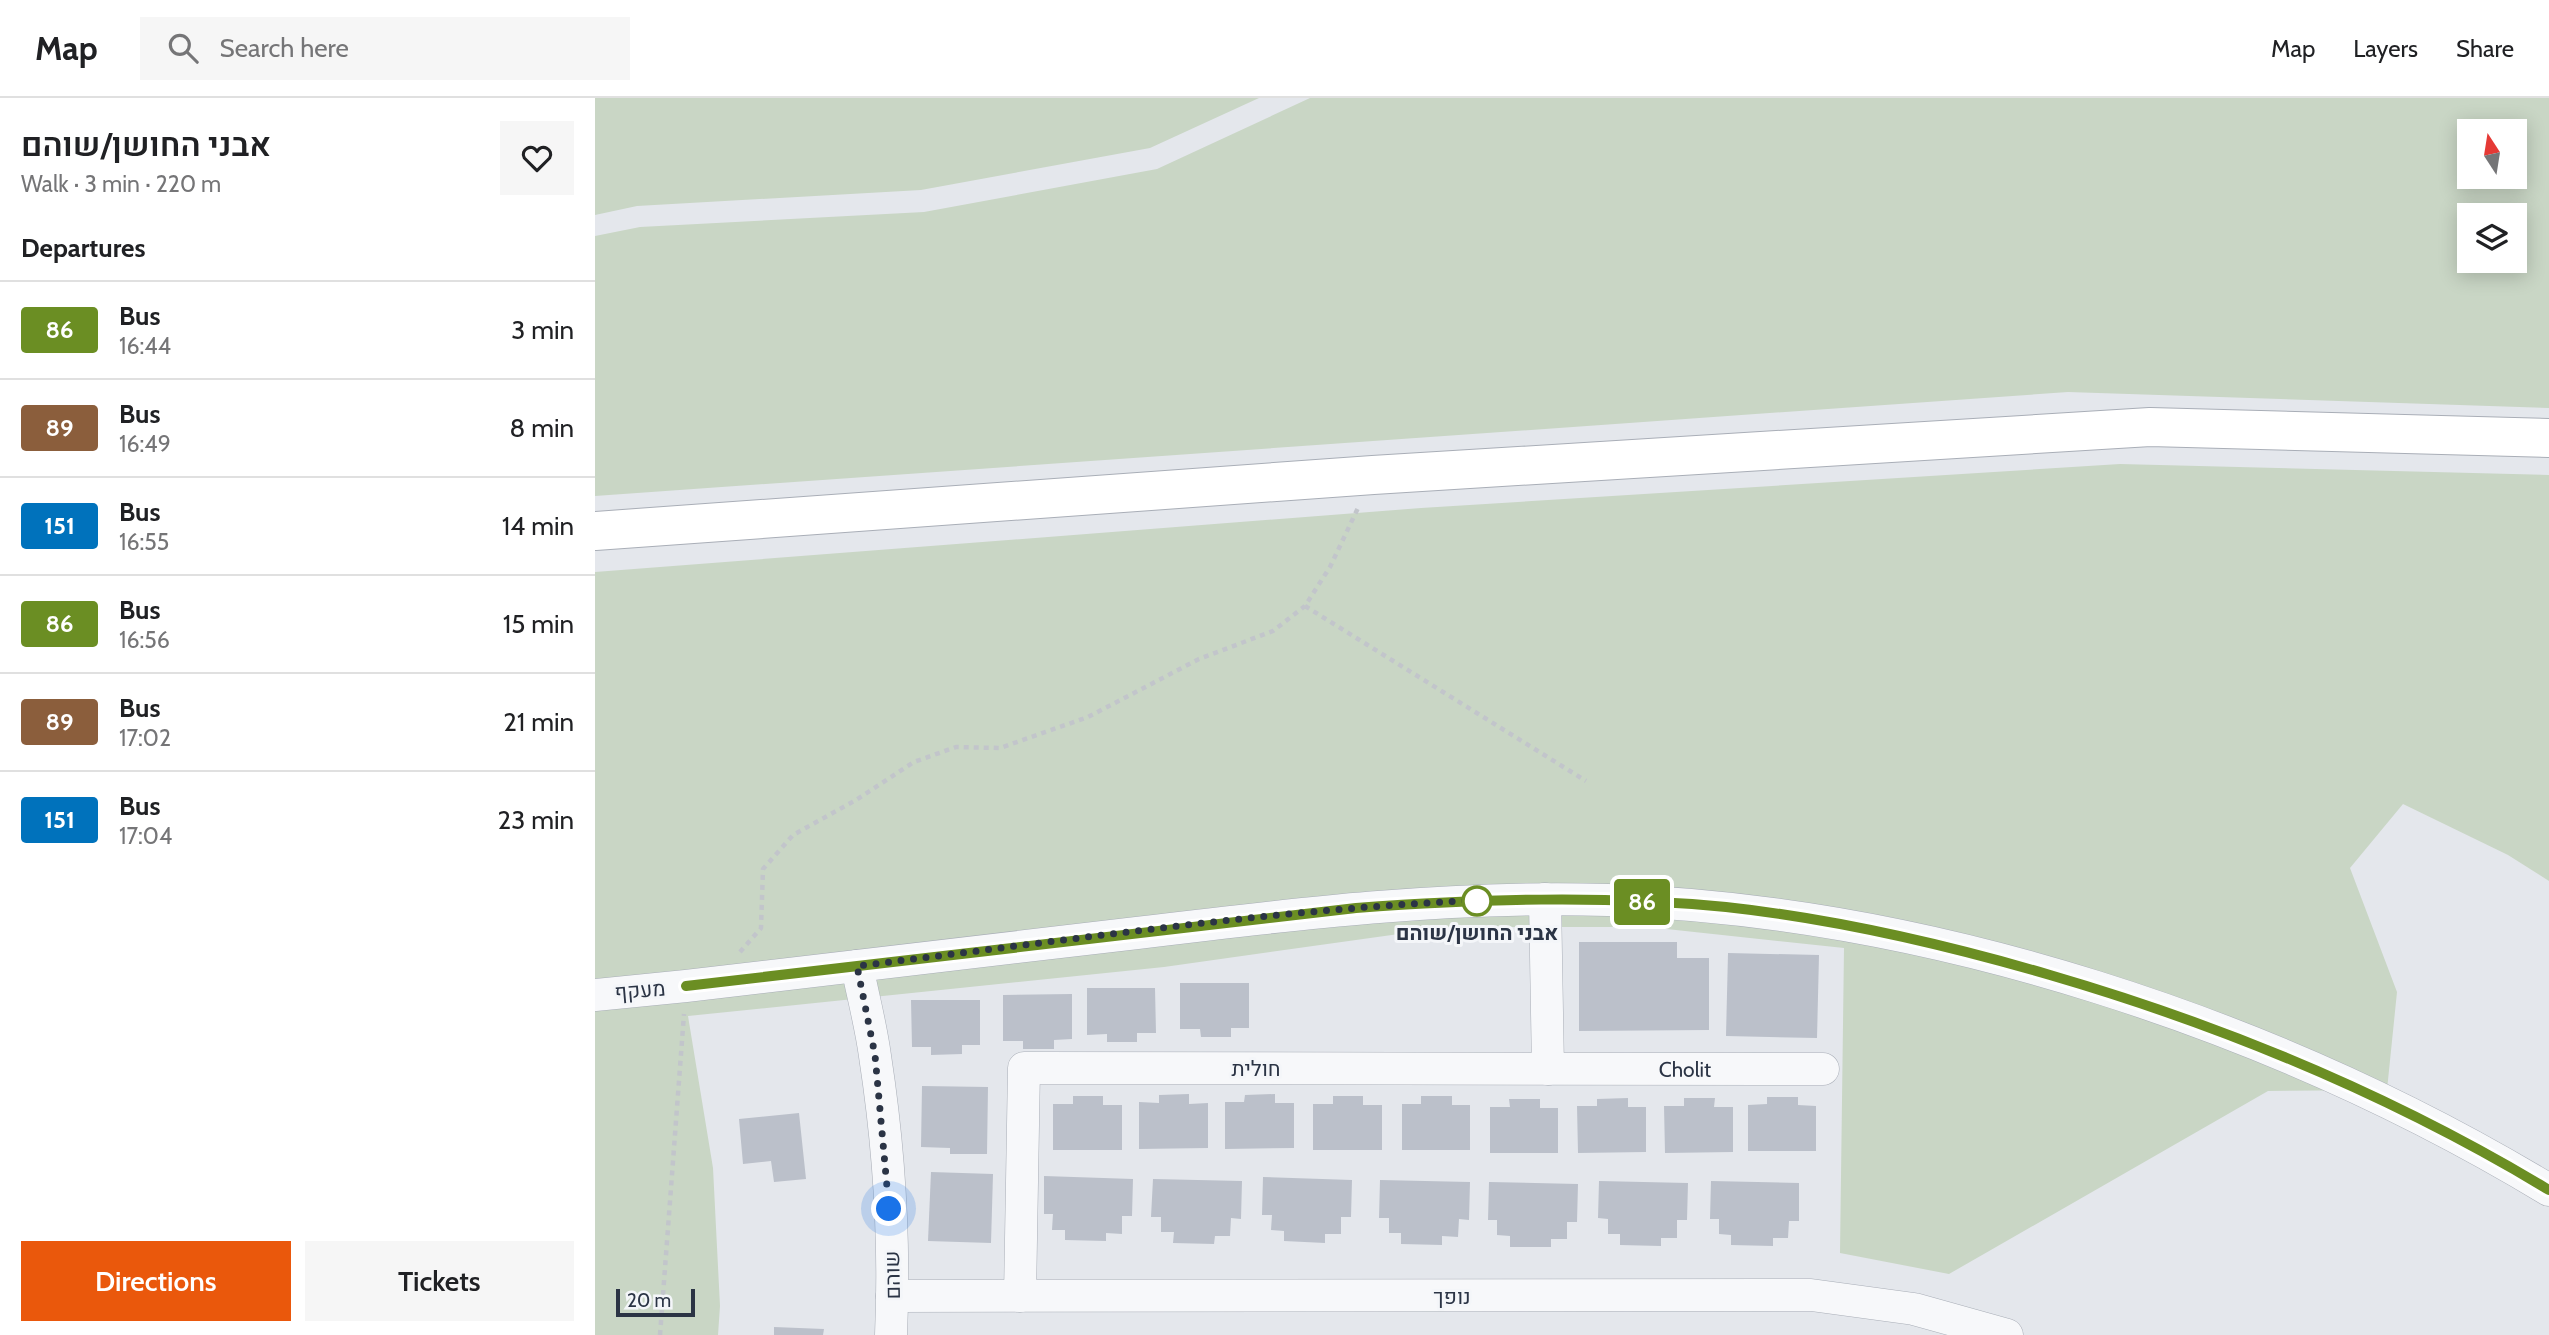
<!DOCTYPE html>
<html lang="en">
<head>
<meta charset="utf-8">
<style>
  :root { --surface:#fff; --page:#f6f6f6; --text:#202124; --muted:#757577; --line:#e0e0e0; --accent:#ea580c }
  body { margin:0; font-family:Cabin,Heebo,sans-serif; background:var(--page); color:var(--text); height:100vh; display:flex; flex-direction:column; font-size:26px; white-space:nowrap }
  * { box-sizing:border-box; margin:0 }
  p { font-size:23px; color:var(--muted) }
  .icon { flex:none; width:38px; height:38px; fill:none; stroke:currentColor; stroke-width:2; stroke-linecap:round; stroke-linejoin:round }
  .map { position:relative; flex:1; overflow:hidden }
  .panel { display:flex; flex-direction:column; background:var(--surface); width:595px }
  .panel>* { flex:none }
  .badge { padding:0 14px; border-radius:5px; font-size:24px; line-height:46px }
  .needle { width:46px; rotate:348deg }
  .tools { position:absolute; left:1862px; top:21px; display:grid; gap:14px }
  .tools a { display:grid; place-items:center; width:70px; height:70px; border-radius:0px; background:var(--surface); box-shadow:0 4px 18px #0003; font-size:35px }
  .scale { position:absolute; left:21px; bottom:18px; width:79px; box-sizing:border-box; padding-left:7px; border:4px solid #2b3445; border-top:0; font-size:19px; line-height:24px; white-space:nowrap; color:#2b3445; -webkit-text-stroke:5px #f4f6f9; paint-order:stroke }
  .you { position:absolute; width:35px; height:35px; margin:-18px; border:5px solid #fff; border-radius:50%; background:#1a73e8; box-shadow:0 0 0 10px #1a73e833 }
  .map>.badge { position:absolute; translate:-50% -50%; box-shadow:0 0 0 4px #fff }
  h2 { padding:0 21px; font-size:26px; line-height:63px }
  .round { display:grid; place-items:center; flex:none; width:74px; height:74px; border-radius:0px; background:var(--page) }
  .headline { display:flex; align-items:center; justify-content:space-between; height:119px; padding:0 21px }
  h1 { font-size:33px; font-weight:600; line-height:52px }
  .primary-button { display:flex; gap:14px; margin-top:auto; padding:14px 21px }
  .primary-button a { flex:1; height:80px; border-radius:0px; background:var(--accent); color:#fff; font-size:28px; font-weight:600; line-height:80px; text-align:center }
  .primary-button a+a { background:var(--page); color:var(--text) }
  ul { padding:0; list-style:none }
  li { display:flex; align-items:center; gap:21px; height:98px; padding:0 21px; border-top:2px solid var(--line) }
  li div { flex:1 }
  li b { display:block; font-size:26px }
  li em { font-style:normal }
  li .badge { min-width:77px; font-weight:700; text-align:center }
  header { display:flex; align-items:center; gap:42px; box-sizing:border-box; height:98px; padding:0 35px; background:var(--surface); border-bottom:2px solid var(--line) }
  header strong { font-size:33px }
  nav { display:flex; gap:38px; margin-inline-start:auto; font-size:24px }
  .search { width:490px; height:63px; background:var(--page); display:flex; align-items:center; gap:18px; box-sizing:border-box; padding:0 24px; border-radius:0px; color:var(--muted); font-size:26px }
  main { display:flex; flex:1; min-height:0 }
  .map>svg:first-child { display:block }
  .green { fill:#c9d6c5; fill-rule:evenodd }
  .building { fill:#bbc0ca }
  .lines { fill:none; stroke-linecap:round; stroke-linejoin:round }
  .street-casing { stroke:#a9aeb7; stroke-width:33 }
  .secondary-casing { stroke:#a9aeb7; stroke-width:40 }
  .path { stroke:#c2c5cb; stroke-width:4.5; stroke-dasharray:5 5; stroke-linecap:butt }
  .street { stroke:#f7f8fa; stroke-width:32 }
  .secondary { stroke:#fff; stroke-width:38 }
  .line-casing { stroke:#fff; stroke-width:16 }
  .line { stroke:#6b8e23; stroke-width:10 }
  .walk { stroke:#2b3445; stroke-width:7; stroke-dasharray:0 12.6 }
  .stop-dot { fill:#fff; stroke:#6b8e23; stroke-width:3.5 }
  .labels { text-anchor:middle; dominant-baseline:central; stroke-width:6; stroke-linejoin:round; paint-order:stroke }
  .stop-label { font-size:21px; font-weight:bold; fill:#2b3445; stroke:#f4f6f9 }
  .street-label { font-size:21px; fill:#2b3445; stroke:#f4f6f9 }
</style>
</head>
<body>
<header>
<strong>Map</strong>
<div class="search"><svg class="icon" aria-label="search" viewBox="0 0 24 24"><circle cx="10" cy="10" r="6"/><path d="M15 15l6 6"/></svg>Search here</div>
<nav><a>Map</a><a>Layers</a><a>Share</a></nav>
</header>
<main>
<section class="panel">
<div class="headline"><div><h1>אבני החושן/שוהם</h1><p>Walk · 3 min · 220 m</p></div><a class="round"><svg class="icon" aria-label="heart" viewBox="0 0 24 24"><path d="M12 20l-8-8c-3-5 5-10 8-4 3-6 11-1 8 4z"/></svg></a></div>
<h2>Departures</h2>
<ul>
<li><span class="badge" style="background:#6b8e23;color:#fff">86</span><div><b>Bus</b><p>16:44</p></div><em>3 min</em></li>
<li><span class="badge" style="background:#8b5e3c;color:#fff">89</span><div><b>Bus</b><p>16:49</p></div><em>8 min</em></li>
<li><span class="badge" style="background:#0072bc;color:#fff">151</span><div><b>Bus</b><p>16:55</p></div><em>14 min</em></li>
<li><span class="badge" style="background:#6b8e23;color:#fff">86</span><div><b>Bus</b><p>16:56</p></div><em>15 min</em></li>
<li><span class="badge" style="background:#8b5e3c;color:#fff">89</span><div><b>Bus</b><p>17:02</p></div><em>21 min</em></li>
<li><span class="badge" style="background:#0072bc;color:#fff">151</span><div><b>Bus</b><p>17:04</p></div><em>23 min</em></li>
</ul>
<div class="primary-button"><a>Directions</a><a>Tickets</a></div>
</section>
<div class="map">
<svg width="1954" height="1237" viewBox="0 0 1954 1237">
  <rect width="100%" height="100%" fill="#e4e7ec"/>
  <g class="green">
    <polygon points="0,0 664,0 555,50 326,92 42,108 0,117"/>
    <path d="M715,0h1239v310l-481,-16 -1473,104v-260l45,-9 284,-15 233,-43zM1920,33v46h-46v-46zM1920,117v46h-46v-46z"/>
    <polygon points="1525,366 1954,377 1954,783 1913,757 1808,706 1755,770 1802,894 1792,992 1673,993 1354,1176 1245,1155 1249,850 1053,829 854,829 569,869 93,918 118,1070 125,1208 123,1237 0,1237 0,474 826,410"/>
  </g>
  <g class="building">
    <polygon points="984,844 1082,844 1082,860 1114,860 1114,932 984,933"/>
    <polygon points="1133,855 1224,857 1222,940 1131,938"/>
    <polygon points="585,885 654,885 654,930 636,930 636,939 606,939 605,931 585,931"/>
    <polygon points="492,890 560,890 561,935 542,935 542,944 512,944 512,936 492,937"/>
    <polygon points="477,896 477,941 459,942 459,951 428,951 428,943 408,943 408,897"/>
    <polygon points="316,902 385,902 385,947 367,947 367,956 336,957 336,949 317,949"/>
    <polygon points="327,988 393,989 392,1056 355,1056 355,1050 326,1049"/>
    <polygon points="594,996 594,1006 613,1005 613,1050 544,1051 544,1004 564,1005 564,997"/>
    <polygon points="680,996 680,1005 699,1005 699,1050 630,1051 630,1004 649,1004 650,997"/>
    <polygon points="478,998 508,998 508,1007 527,1007 527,1052 458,1052 458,1006 478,1006"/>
    <polygon points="738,998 768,998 768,1007 787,1007 787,1052 718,1052 718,1006 738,1006"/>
    <polygon points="826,998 857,998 857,1007 875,1007 875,1052 807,1052 807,1006 826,1006"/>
    <polygon points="1172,999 1203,999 1203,1007 1221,1008 1221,1053 1153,1053 1153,1007 1172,1006"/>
    <polygon points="1033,1000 1033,1009 1051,1009 1051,1054 983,1055 982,1008 1002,1008 1002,1001"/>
    <polygon points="1089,1000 1120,1000 1119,1009 1138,1009 1138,1054 1070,1055 1069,1008 1089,1008"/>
    <polygon points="914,1001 945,1001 945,1010 963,1010 963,1055 895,1055 895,1009 915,1009"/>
    <polygon points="204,1015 211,1081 179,1084 176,1063 148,1066 144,1021"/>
    <polygon points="336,1074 398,1076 396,1145 333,1143"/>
    <polygon points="449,1078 538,1081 537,1118 527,1118 527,1136 511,1135 511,1143 470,1142 470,1132 457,1132 458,1116 449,1116"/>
    <polygon points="668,1079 757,1082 756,1119 746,1119 746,1136 730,1136 730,1145 689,1143 689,1133 676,1132 677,1117 667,1117"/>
    <polygon points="558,1081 647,1083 646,1121 636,1120 635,1138 620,1138 619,1146 578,1145 579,1134 566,1134 566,1119 556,1119"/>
    <polygon points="785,1082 875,1084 874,1122 864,1121 863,1139 847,1138 847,1147 806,1146 806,1135 794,1135 794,1120 784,1120"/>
    <polygon points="1004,1083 1093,1085 1092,1122 1082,1122 1082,1140 1066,1140 1066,1148 1025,1147 1025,1136 1013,1136 1013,1121 1003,1120"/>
    <polygon points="1116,1083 1204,1085 1204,1123 1194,1123 1193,1140 1178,1140 1178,1148 1136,1147 1136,1137 1124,1136 1124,1121 1115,1121"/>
    <polygon points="894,1084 983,1086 982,1124 972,1124 972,1141 956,1141 956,1149 915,1149 915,1138 902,1137 902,1122 893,1122"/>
    <polygon points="179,1229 229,1231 228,1237 179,1237"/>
  </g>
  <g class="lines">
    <defs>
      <g id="street">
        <polyline points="950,801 953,971"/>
        <path d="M262,868c6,30 14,60 18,90 14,91 20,187 16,279"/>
        <path d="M0,897l91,-9c150,-17 300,-35 451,-53 156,-19 313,-38 471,-33 322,11 666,124 941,290"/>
        <polyline points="297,1198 1216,1197 1319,1211 1412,1237"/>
        <path id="s1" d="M425,1198l4,-228 799,1"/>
      </g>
      <polyline id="secondary" points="0,433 778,377 1555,329 1954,340"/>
    </defs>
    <use href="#street" class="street-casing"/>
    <use href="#secondary" class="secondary-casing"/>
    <g class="path">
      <polyline points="710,508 991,683"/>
      <polyline points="145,854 166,830 168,771 198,737 261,702 319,664 361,649 405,650 493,619 604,561 678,533 710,508 735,469 763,410"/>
      <polyline points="65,1237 89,916"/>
    </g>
    <use href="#street" class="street"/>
    <use href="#secondary" class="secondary"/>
  </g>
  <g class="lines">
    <defs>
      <path id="line" d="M91,888l670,-78c123,-9 247,-13 370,-1 110,12 218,37 324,68 175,51 343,121 499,215"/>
    </defs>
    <use href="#line" class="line-casing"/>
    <use href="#line" class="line"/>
    <path class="walk" d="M294,1111l-14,-154 -18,-89c208,-25 416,-57 626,-66l-6,1"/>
  </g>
  <circle class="stop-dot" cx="882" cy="803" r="14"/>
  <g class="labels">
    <g class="stop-label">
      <text x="882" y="834">אבני החושן/שוהם</text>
    </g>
    <g class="street-label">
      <text transform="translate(45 892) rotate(-5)">מעקף</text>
      <text x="661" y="970">חולית</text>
      <text stroke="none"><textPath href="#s1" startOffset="889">Cholit</textPath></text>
      <text transform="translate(297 1177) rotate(-91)">שוהם</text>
      <text x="857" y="1198">נופך</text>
    </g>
  </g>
</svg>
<div class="tools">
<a><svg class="needle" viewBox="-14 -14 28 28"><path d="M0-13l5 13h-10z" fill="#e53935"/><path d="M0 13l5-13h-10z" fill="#757577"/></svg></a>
<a><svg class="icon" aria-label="layers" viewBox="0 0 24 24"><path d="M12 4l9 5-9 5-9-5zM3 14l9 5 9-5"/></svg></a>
</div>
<div class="scale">20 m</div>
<div class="you" style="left:294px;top:1111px"></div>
<b class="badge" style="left:1047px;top:804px;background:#6b8e23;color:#fff">86</b>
</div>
</main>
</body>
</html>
